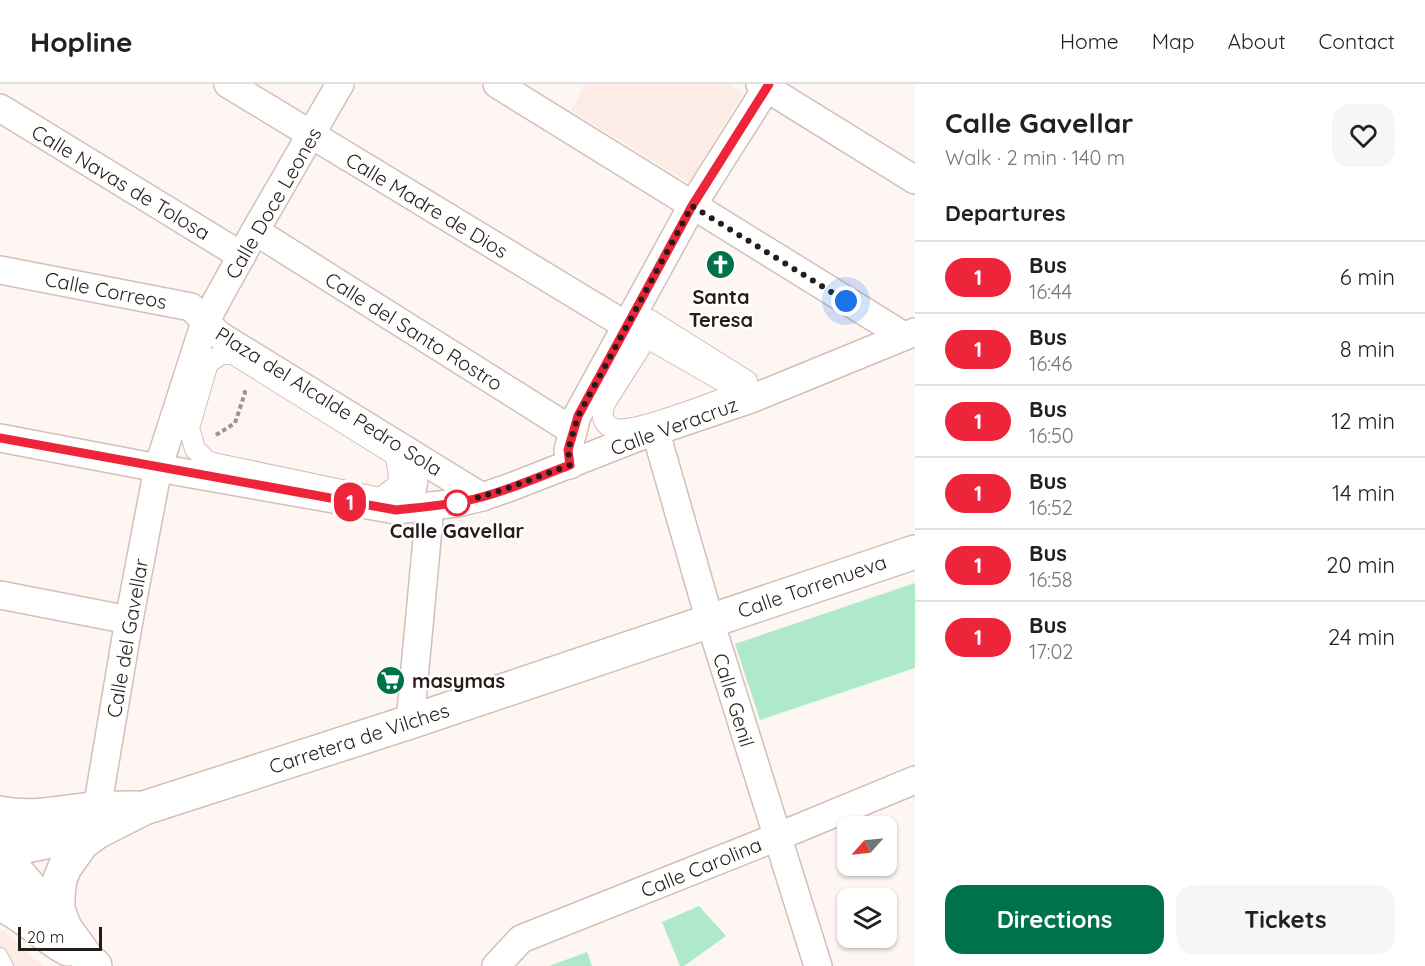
<!DOCTYPE html>
<html lang="en">
<head>
<meta charset="utf-8">
<style>
  :root { --surface:#fff; --page:#f6f6f6; --text:#202124; --muted:#757577; --line:#e0e0e0; --accent:#00724b }
  body { margin:0; font-family:Quicksand,sans-serif; background:var(--page); color:var(--text); height:100vh; display:flex; flex-direction:column; font-size:22px; white-space:nowrap }
  * { box-sizing:border-box; margin:0 }
  p { font-size:20px; color:var(--muted) }
  .icon { flex:none; width:33px; height:33px; fill:none; stroke:currentColor; stroke-width:2; stroke-linecap:round; stroke-linejoin:round }
  .map { position:relative; flex:1; overflow:hidden }
  .side { display:flex; flex-direction:column; background:var(--surface); width:510px }
  .side>* { flex:none }
  .badge { padding:0 12px; border-radius:20px; font-size:21px; line-height:39px }
  .needle { width:39px; rotate:243deg }
  .buttons { position:absolute; left:837px; top:732px; display:grid; gap:12px }
  .buttons a { display:grid; place-items:center; width:60px; height:60px; border-radius:12px; background:var(--surface); box-shadow:0 2px 4px #0004; font-size:30px }
  .scale { position:absolute; left:18px; bottom:15px; width:84px; box-sizing:border-box; padding-left:6px; border:3px solid #241d1a; border-top:0; font-size:16px; line-height:21px; white-space:nowrap; color:#241d1a; -webkit-text-stroke:4px #fff; paint-order:stroke }
  .you { position:absolute; width:30px; height:30px; margin:-15px; border:4px solid #fff; border-radius:50%; background:#1a73e8; box-shadow:0 0 0 9px #1a73e833 }
  .map>.badge { position:absolute; translate:-50% -50%; box-shadow:0 0 0 3px #fff }
  h2 { padding:0 30px; font-size:22px; line-height:54px }
  .round { display:grid; place-items:center; flex:none; width:63px; height:63px; border-radius:18px; background:var(--page) }
  .headline { display:flex; align-items:center; justify-content:space-between; height:102px; padding:0 30px }
  h1 { font-size:28px; font-weight:700; line-height:45px }
  .action { display:flex; gap:12px; margin-top:auto; padding:12px 30px }
  .action a { flex:1; height:69px; border-radius:18px; background:var(--accent); color:#fff; font-size:24px; font-weight:700; line-height:69px; text-align:center }
  .action a+a { background:var(--page); color:var(--text) }
  ul { padding:0; list-style:none }
  li { display:flex; align-items:center; gap:18px; height:72px; padding:0 30px; border-top:2px solid var(--line) }
  li div { flex:1 }
  li b { display:block; font-size:22px }
  li em { font-style:normal }
  li .badge { min-width:66px; font-weight:700; text-align:center }
  header { display:flex; align-items:center; gap:36px; box-sizing:border-box; height:84px; padding:0 30px; background:var(--surface); border-bottom:2px solid var(--line) }
  header strong { font-size:28px }
  nav { display:flex; gap:33px; margin-inline-start:auto; font-size:21px }
  main { display:flex; flex:1; min-height:0 }
  .map>svg:first-child { display:block }
  .built { fill:#fdebe5 }
  .green { fill:#aee9ca }
  .lines { fill:none; stroke-linecap:round; stroke-linejoin:round }
  .service-casing { stroke:#d3bfb8; stroke-width:16 }
  .pedestrian-casing { stroke:#d3bfb8; stroke-width:22 }
  .minor-casing { stroke:#d3bfb8; stroke-width:30 }
  .tertiary-casing { stroke:#d3bfb8; stroke-width:36 }
  .primary-casing { stroke:#d3bfb8; stroke-width:36 }
  .path { stroke:#9c9592; stroke-width:4; stroke-dasharray:4.5 3; stroke-linecap:butt }
  .service { stroke:#fff; stroke-width:14 }
  .pedestrian { stroke:#fff; stroke-width:20 }
  .minor { stroke:#fff; stroke-width:27 }
  .tertiary { stroke:#fff; stroke-width:33 }
  .primary { stroke:#fff; stroke-width:33 }
  .line-casing { stroke:#fff; stroke-width:14 }
  .line { stroke:#ee243a; stroke-width:9 }
  .walk { stroke:#241d1a; stroke-width:6; stroke-dasharray:0 10.8 }
  .stop-dot { fill:#fff; stroke:#ee243a; stroke-width:3 }
  .labels { text-anchor:middle; dominant-baseline:central; stroke-width:4.5; stroke-linejoin:round; paint-order:stroke }
  .street-label { font-size:20px; fill:#241d1a; stroke:#fff }
  .poi-label { font-size:20px; font-weight:bold; fill:#241d1a; stroke:#fff }
  .stop-label { font-size:20px; font-weight:bold; fill:#241d1a; stroke:#fff }
</style>
</head>
<body>
<header>
<strong>Hopline</strong>
<nav><a>Home</a><a>Map</a><a>About</a><a>Contact</a></nav>
</header>
<main>
<div class="map">
<svg width="915" height="882" viewBox="0 0 915 882">
  <rect width="100%" height="100%" fill="#fef6f3"/>
  <g class="built">
    <polygon points="586,0 728,0 743,9 689,99 571,26"/>
    <polygon points="3,847 43,882 0,882 0,848"/>
  </g>
  <g class="green">
    <polygon points="915,499 915,584 760,636 735,560"/>
    <polygon points="699,822 726,852 684,882 680,882 662,838"/>
    <polygon points="587,868 592,882 549,882"/>
  </g>
  <g class="lines">
    <defs>
      <polyline id="service" points="0,871 6,882"/>
      <g id="pedestrian">
        <path d="M650,236l97,61 -6,11c-24,9 -105,41 -125,37 -15,-4 -15,-14 -11,-26l42,-66z"/>
        <polyline points="637,248 731,302"/>
        <path d="M226,270h7l162,101c3,11 5,20 3,30l-18,13 -167,-35 -7,-3 -11,-11 -6,-21 19,-65 12,-8z"/>
      </g>
      <g id="minor">
        <polyline points="228,0 627,242"/>
        <polyline points="497,0 904,252"/>
        <polyline points="760,0 915,96"/>
        <polyline points="0,24 242,172"/>
        <polyline points="255,147 573,347"/>
        <polyline points="0,186 191,223 219,251 482,413"/>
        <polyline points="656,349 710,537 818,882"/>
        <polyline points="0,354 158,384 396,426 457,419 482,413 511,403 636,354 751,315 915,248"/>
        <polyline points="570,381 568,366 577,332 692,122 769,0"/>
        <path d="M396,426c4,-3 9,-6 11,-10 10,-14 8,-31 4,-46"/>
        <polyline points="0,511 129,536"/>
        <polyline points="410,638 430,423"/>
        <polyline points="97,725 129,536 158,384 205,238 255,147 340,0"/>
        <polyline points="496,882 521,855 777,753 915,696"/>
      </g>
      <g id="tertiary">
        <path d="M0,729c31,7 62,-1 94,-4 14,-1 28,-1 42,-1"/>
        <polyline points="5,766 97,748"/>
        <polyline points="65,844 58,826 58,811 60,795 65,783 82,759 97,748 144,724 410,638 915,468"/>
      </g>
      <g id="primary">
        <path d="M0,745c6,16 6,33 0,49"/>
        <polyline points="5,774 65,844 86,873 95,882"/>
        <path d="M0,820c26,11 43,32 68,45"/>
      </g>
    </defs>
    <use href="#service" class="service-casing"/>
    <use href="#pedestrian" class="pedestrian-casing"/>
    <use href="#minor" class="minor-casing"/>
    <use href="#tertiary" class="tertiary-casing"/>
    <use href="#primary" class="primary-casing"/>
    <polyline class="path" points="216,351 235,339 245,309 244,305"/>
    <use href="#service" class="service"/>
    <use href="#pedestrian" class="pedestrian"/>
    <use href="#minor" class="minor"/>
    <use href="#tertiary" class="tertiary"/>
    <use href="#primary" class="primary"/>
  </g>
  <g class="lines">
    <defs>
      <path id="line" d="M0,354l396,72c28,-3 56,-5 82,-12 32,-8 62,-22 92,-33l-2,-15 10,-34 114,-210 77,-122"/>
    </defs>
    <use href="#line" class="line-casing"/>
    <use href="#line" class="line"/>
    <path class="walk" d="M457,419c39,-9 75,-24 113,-38l-2,-15 10,-34 114,-210 154,95"/>
  </g>
  <defs>
    <symbol id="church-disc" viewBox="-11 -11 22 22"><circle r="9.5" fill="#00724b" stroke="#fff"/><path d="M-1.2-6h2.4v3.5h3.3v2.4h-3.3V6h-2.4V-.1h-3.3v-2.4h3.3Z" fill="#fff"/></symbol>
    <symbol id="supermarket-disc" viewBox="-11 -11 22 22"><circle r="9.5" fill="#00724b" stroke="#fff"/><path d="M-6-5.5h2.5l.6 2H6L4.5 2H-2.5L-4.4-4H-6ZM-1.5 3.2a1.3 1.3 0 1 0 .1 0ZM3 3.2a1.3 1.3 0 1 0 .1 0Z" fill="#fff"/></symbol>
  </defs>
  <g fill-rule="evenodd">
    <use href="#church-disc" x="704" y="164" width="33" height="33"/>
    <use href="#supermarket-disc" x="374" y="580" width="33" height="33"/>
  </g>
  <circle class="stop-dot" cx="457" cy="419" r="12"/>
  <g class="labels">
    <g class="street-label">
      <text transform="translate(121 98) rotate(31)">Calle Navas de Tolosa</text>
      <text transform="translate(273 119) rotate(-60)">Calle Doce Leones</text>
      <text transform="translate(427 121) rotate(31)">Calle Madre de Dios</text>
      <text transform="translate(106 206) rotate(11)">Calle Correos</text>
      <text transform="translate(414 247) rotate(32)">Calle del Santo Rostro</text>
      <text transform="translate(329 317) rotate(32)">Plaza del Alcalde Pedro Sola</text>
      <text transform="translate(674 342) rotate(-20)">Calle Veracruz</text>
      <text transform="translate(812 502) rotate(-19)">Calle Torrenueva</text>
      <text transform="translate(127 554) rotate(-80)">Calle del Gavellar</text>
      <text transform="translate(734 616) rotate(73)">Calle Genil</text>
      <text transform="translate(359 654) rotate(-18)">Carretera de Vilches</text>
      <text transform="translate(701 783) rotate(-22)">Calle Carolina</text>
    </g>
    <g class="poi-label">
      <text x="721" y="212">Santa<tspan x="721" dy="23">Teresa</tspan></text>
      <text x="412" y="596" text-anchor="start">masymas</text>
    </g>
    <g class="stop-label">
      <text x="457" y="446">Calle Gavellar</text>
    </g>
  </g>
</svg>
<div class="buttons">
<a><svg class="needle" viewBox="-14 -14 28 28"><path d="M0-13l5 13h-10z" fill="#e53935"/><path d="M0 13l5-13h-10z" fill="#757577"/></svg></a>
<a><svg class="icon" aria-label="layers" viewBox="0 0 24 24"><path d="M12 4l9 5-9 5-9-5zM3 14l9 5 9-5"/></svg></a>
</div>
<div class="scale">20 m</div>
<div class="you" style="left:846px;top:217px"></div>
<b class="badge" style="left:350px;top:418px;background:#ee243a;color:#fff">1</b>
</div>
<section class="side">
<div class="headline"><div><h1>Calle Gavellar</h1><p>Walk · 2 min · 140 m</p></div><a class="round"><svg class="icon" aria-label="heart" viewBox="0 0 24 24"><path d="M12 20l-8-8c-3-5 5-10 8-4 3-6 11-1 8 4z"/></svg></a></div>
<h2>Departures</h2>
<ul>
<li><span class="badge" style="background:#ee243a;color:#fff">1</span><div><b>Bus</b><p>16:44</p></div><em>6 min</em></li>
<li><span class="badge" style="background:#ee243a;color:#fff">1</span><div><b>Bus</b><p>16:46</p></div><em>8 min</em></li>
<li><span class="badge" style="background:#ee243a;color:#fff">1</span><div><b>Bus</b><p>16:50</p></div><em>12 min</em></li>
<li><span class="badge" style="background:#ee243a;color:#fff">1</span><div><b>Bus</b><p>16:52</p></div><em>14 min</em></li>
<li><span class="badge" style="background:#ee243a;color:#fff">1</span><div><b>Bus</b><p>16:58</p></div><em>20 min</em></li>
<li><span class="badge" style="background:#ee243a;color:#fff">1</span><div><b>Bus</b><p>17:02</p></div><em>24 min</em></li>
</ul>
<div class="action"><a>Directions</a><a>Tickets</a></div>
</section>
</main>
</body>
</html>
